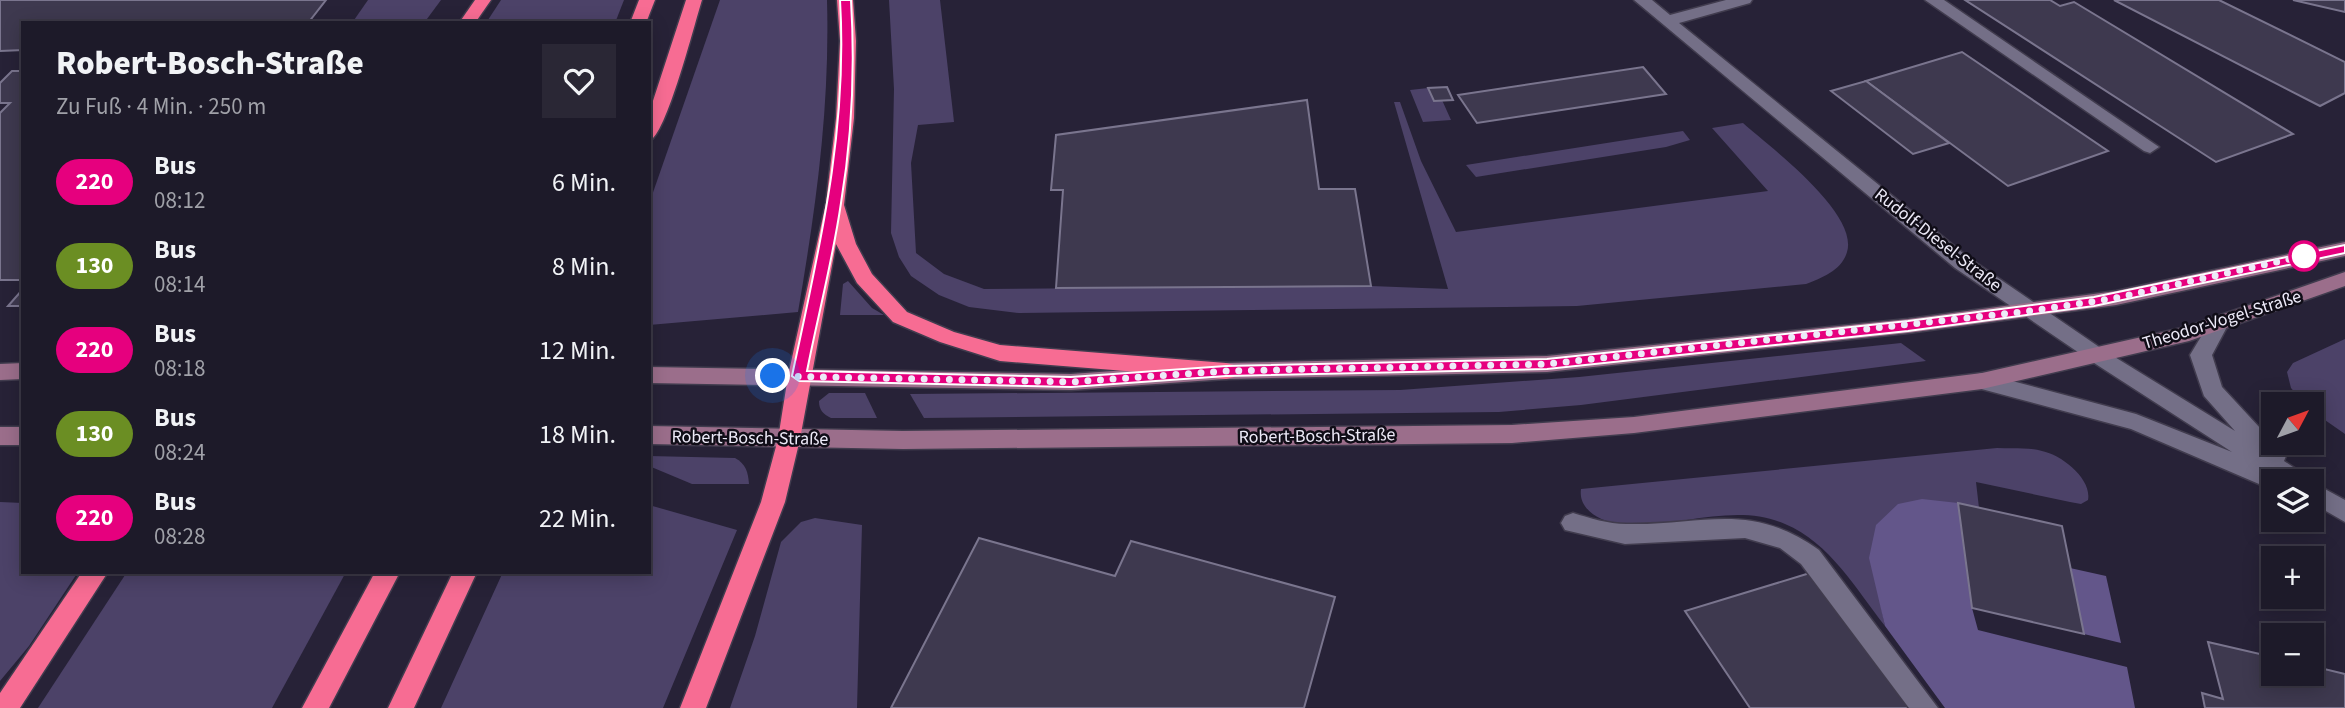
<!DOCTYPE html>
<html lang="de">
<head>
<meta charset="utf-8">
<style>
  :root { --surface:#1d1a29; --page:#2a2735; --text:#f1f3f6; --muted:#a0a1a8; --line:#3b3846 }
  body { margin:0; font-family:"Source Sans 3",sans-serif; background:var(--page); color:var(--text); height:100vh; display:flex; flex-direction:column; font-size:26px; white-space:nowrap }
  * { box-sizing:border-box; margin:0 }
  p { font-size:23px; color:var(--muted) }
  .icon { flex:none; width:38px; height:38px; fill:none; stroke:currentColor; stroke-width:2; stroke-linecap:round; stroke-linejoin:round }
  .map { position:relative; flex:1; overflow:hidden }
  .side { position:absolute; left:21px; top:21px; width:630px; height:553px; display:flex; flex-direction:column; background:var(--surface); border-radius:0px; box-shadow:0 4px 18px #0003,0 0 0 2px var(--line) }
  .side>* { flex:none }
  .badge { padding:0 14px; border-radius:23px; font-size:24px; line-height:46px }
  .needle { width:46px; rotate:49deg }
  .controls { position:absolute; left:2261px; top:392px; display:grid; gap:14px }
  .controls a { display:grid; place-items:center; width:63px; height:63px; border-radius:0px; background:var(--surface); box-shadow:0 4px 18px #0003,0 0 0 2px var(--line); font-size:35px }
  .you { position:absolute; width:35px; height:35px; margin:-18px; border:5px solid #fff; border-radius:50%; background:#1a73e8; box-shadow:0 0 0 10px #1a73e833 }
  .map>.badge { position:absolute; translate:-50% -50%; box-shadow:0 0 0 4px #fff }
  .round { display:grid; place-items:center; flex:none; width:74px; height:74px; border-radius:0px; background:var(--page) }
  .summary { display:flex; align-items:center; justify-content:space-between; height:119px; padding:0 35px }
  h1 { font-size:33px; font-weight:800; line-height:52px }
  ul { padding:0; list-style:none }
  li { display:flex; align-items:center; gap:21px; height:84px; padding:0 35px }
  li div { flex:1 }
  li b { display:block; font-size:26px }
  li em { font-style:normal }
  li .badge { min-width:77px; font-weight:700; text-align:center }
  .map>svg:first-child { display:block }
  .green { fill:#4c4268 }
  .forest { fill:#63568a }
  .building { fill:#3e394f; stroke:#7a758e; stroke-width:2 }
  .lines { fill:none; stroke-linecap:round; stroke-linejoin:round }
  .lane-casing { stroke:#413c4e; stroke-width:3 }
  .street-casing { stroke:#413c4e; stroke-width:3 }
  .secondary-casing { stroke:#413c4e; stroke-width:3 }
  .highway-casing { stroke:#413c4e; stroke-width:3 }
  .lane { fill:#746f87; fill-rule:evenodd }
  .street { fill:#746f87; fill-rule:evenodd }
  .secondary { fill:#9b6e8b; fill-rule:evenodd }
  .highway { fill:#f76c93; fill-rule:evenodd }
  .line { fill:#e6007e; stroke:#fff; stroke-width:2 }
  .walk { stroke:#edeaf8; stroke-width:7; stroke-dasharray:0 12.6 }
  .stop-dot { fill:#fff; stroke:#e6007e; stroke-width:3.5 }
  .labels { text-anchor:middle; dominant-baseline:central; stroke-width:5; stroke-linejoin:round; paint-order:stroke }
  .street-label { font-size:18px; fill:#edeaf8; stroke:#100d17 }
</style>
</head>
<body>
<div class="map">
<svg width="2345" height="708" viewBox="0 0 2345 708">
  <rect width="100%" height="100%" fill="#272237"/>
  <g class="green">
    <polygon points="368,0 441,0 424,23 352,23"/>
    <polygon points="501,0 624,0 615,23 486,23"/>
    <path d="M720,0h107c3,107 -11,207 -29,312l-149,13v-121z"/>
    <path d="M889,0h51l13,113 1,9 -36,3 -7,38 5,90 28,21 40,15 387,-3 77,3 -54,-187h6l21,59 35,71 312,-41 -56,-63 31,-5c27,24 116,90 104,129 -5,18 -25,26 -41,32l-229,22 -558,7 -50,-6 -30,-12 -28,-19 -12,-19 -8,-24 3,-144z"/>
    <polygon points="1428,88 1434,101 1442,100 1451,120 1423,122 1410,90"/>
    <polygon points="1683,131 1690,140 1666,147 1476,177 1466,165"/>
    <polygon points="848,281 872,308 884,315 840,315 843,284"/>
    <polygon points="2345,339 2345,434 2312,411 2312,404 2305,404 2291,388 2287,372 2293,363"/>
    <polygon points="1901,343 1926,361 1581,405 1499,412 924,418 910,394 1400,390 1579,377"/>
    <path d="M829,393h36l12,25h-46c-8,-4 -12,-8 -12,-17z"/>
    <path d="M1997,448c14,1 31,-1 45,3 20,4 50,28 46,49l-7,4 -11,-2 -94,-20 3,26 -22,-5 -78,93 6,30c-29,-37 -55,-83 -100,-102 -51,-23 -112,6 -165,0 -19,-2 -42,-14 -39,-35z"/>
    <path d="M649,456l86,2c11,6 13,14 14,26h-57l-43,-18z"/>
    <polygon points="0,502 23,503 23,572 78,572 29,646 0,681"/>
    <polygon points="649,505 737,530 663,708 441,708 503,572 649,572"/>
    <polygon points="815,518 862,525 857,708 730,708 755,636 781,542 801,522"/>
    <polygon points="127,572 346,572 272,708 38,708"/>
  </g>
  <g class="forest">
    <polygon points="1922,499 1958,503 1972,608 1978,630 2127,667 2135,708 1945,708 1885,626 1869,558 1876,525 1898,504"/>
    <polygon points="2070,568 2106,576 2121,643 2084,634"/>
  </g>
  <g class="building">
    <polygon points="0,0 326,0 308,23 23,23 23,50 0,51"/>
    <polygon points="1965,0 2050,0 2060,6 2074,2 2293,134 2216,162"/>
    <polygon points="2114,0 2219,0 2345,62 2345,93 2320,106"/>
    <polygon points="2293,0 2345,0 2345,12"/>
    <polygon points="1962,52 2108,151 2008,186 1866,81"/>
    <polygon points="1643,67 1666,94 1477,123 1458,95"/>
    <polygon points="12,71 23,71 23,280 0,280 0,113 10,103 0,103 0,83"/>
    <polygon points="1866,81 1949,143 1913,154 1831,91"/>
    <polygon points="1447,87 1453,100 1434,101 1428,88"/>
    <polygon points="1307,100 1319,189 1355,189 1371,286 1056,288 1063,190 1051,190 1056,135"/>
    <polygon points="23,289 23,306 8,306"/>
    <polygon points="1958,503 2062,526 2084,634 1972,608"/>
    <polygon points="979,538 1115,576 1131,541 1335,597 1304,708 891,708"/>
    <polygon points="1810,573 1915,708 1750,708 1685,611"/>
    <polygon points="2208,642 2273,657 2273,674 2312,674 2312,666 2345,674 2345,708 2205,708 2202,693 2223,699"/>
  </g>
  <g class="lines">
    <defs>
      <g id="lane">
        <polygon points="1925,0 1944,0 2159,147 2150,153 2144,151"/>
        <path d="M1573,513c17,5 35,11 53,11 77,2 123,-24 193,26l119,158h-29l-108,-144 -21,-16 -35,-10 -120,6 -60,-14 -4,-7 4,-7z"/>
      </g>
      <g id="street">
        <polygon points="1634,0 1652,0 1670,15 1726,0 1752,0 1750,3 1679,23 1969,258 2105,351 2235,431 2204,396 2190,355 2211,320 2218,318 2225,320 2228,325 2212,355 2222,387 2286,456 2284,461 2305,475 2308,481 2273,481 2273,490 2131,429 1974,387 1971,381 1974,375 1982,373 2136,414 2232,452 2091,361 1955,268"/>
        <polygon points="2312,482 2345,500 2345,522 2312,503"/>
      </g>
      <g id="secondary">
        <polygon points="2345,242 2345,256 2116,305 1908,333 1547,372 1226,379 1071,390 649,383 649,367 1071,374 1226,363 1547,356 1908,319 2116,291"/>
        <polygon points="2345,272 2345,286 2189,341 1982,389 1634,433 1512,443 903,449 649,444 649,426 903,431 1512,425 1634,417 1982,373 2186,327"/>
        <polygon points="23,363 23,379 0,380 0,364"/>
        <rect x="0" y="427" width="23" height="18"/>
      </g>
      <g id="highway">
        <polygon points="475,0 491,0 475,23 459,23"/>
        <polygon points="639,0 655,0 646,23 630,23"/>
        <path d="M686,0h16c-7,22 -36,137 -53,141v-28z"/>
        <polygon points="837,0 853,0 856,41 854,118 844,205 856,244 872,274 907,312 954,332 1000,345 1226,363 1234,365 1237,371 1234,377 1226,379 1000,361 940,342 893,322 857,283 836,244 800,439 785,502 706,708 680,708 761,502 778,439 788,376 826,203 836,118 840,41"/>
        <polygon points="82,572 108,572 20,708 0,708 0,693"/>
        <polygon points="375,572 400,572 329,708 302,708"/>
        <polygon points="453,572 477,572 414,708 388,708"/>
      </g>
    </defs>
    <use href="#lane" class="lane-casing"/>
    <use href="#street" class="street-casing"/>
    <use href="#secondary" class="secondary-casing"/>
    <use href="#highway" class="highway-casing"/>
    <use href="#lane" class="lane"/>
    <use href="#street" class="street"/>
    <use href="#secondary" class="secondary"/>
    <use href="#highway" class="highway"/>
  </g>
  <path class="line" d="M840,0h11c4,67 1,137 -10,203 -8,56 -23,112 -34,168l264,6 155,-11 321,-7 361,-38 186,-24 251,-52v8l-251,53 -186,25 -361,38 -321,7 -155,11 -272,-6 -7,-5c27,-127 56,-244 48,-376z"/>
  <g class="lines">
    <polyline class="walk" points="773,376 1071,382 1226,371 1547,364 2030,311 2116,298 2304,256"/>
  </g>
  <circle class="stop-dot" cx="2304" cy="256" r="14"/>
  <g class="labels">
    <g class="street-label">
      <text transform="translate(1938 240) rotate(38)">Rudolf-Diesel-Straße</text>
      <text transform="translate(2222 320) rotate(-17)">Theodor-Vogel-Straße</text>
      <text transform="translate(1317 436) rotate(-1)">Robert-Bosch-Straße</text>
      <text transform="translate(750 438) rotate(1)">Robert-Bosch-Straße</text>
    </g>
  </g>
</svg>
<div class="controls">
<a><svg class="needle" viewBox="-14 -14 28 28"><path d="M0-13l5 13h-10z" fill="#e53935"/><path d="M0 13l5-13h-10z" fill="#a0a1a8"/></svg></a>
<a><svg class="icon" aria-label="layers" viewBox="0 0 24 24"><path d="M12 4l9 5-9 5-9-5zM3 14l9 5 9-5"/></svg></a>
<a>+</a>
<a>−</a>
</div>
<div class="you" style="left:773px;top:376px"></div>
<section class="side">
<div class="summary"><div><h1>Robert-Bosch-Straße</h1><p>Zu Fuß · 4 Min. · 250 m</p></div><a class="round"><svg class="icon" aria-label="heart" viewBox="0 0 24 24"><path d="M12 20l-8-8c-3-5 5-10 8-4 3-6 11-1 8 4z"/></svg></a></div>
<ul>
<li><span class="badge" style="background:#e6007e;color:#fff">220</span><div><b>Bus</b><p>08:12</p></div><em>6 Min.</em></li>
<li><span class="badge" style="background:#6b8e23;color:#fff">130</span><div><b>Bus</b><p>08:14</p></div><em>8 Min.</em></li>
<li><span class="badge" style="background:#e6007e;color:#fff">220</span><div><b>Bus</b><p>08:18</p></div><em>12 Min.</em></li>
<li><span class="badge" style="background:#6b8e23;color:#fff">130</span><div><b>Bus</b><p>08:24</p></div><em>18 Min.</em></li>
<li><span class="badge" style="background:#e6007e;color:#fff">220</span><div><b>Bus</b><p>08:28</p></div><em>22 Min.</em></li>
</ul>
</section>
</div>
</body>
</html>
